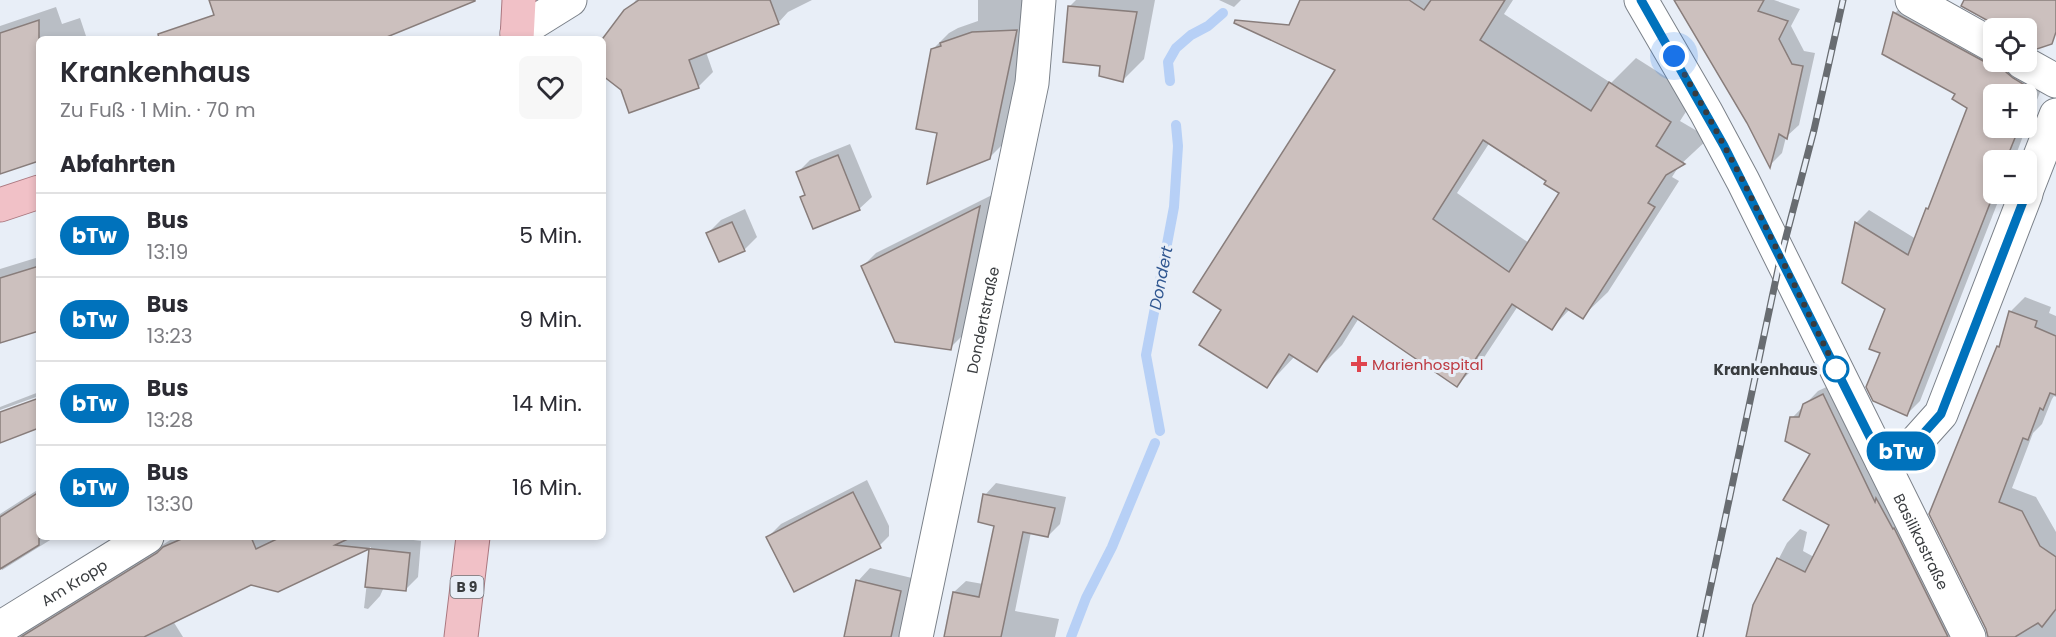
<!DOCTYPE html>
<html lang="de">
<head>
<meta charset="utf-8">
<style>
  :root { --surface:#fff; --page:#f7f7f7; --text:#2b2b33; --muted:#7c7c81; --line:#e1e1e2 }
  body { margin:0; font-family:Poppins,sans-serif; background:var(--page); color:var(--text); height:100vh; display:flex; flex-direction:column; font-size:22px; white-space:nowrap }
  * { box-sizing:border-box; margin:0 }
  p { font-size:20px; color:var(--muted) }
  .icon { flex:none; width:33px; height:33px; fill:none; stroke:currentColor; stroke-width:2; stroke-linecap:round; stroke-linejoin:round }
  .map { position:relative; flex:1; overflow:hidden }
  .drawer { position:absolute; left:36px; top:36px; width:570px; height:504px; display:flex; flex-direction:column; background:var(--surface); border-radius:9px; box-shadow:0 3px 9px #0003 }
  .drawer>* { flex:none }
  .badge { padding:0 12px; border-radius:20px; font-size:21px; line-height:39px }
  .controls { position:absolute; left:1983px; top:18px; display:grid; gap:12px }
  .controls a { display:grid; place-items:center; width:54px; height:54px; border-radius:9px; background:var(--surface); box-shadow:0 3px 9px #0003; font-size:30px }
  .you { position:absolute; width:30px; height:30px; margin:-15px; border:4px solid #fff; border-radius:50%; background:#1a73e8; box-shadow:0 0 0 9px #1a73e833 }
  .map>.badge { position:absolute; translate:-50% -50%; box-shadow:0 0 0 3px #fff }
  h2 { padding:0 24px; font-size:22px; line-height:54px }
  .round { display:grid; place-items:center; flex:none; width:63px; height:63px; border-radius:9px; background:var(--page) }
  .headline { display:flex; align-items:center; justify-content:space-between; height:102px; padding:0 24px }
  h1 { font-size:28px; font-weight:600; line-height:45px }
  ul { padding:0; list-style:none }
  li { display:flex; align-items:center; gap:18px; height:84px; padding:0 24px; border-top:2px solid var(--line) }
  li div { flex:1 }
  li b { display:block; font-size:22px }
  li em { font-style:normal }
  li .badge { min-width:66px; font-weight:700; text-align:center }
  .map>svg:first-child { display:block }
  .shadow { fill:#0003; fill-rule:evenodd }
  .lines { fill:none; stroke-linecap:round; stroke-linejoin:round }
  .stream { stroke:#b7d0f6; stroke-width:10 }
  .building { fill:#ccc0be; stroke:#887d7b; stroke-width:1.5; fill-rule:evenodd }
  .minor-casing { stroke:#7b8189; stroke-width:35 }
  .major-casing { stroke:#aa777f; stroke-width:35 }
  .minor { stroke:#fff; stroke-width:33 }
  .major { stroke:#f1c1c7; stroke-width:33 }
  .rail-casing { stroke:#686c71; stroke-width:7 }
  .rail { stroke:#e8eef7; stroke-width:4.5; stroke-dasharray:14; stroke-linecap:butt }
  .line-casing { stroke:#fff; stroke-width:14 }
  .line { stroke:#0072bc; stroke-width:9 }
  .walk { stroke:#393c3f; stroke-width:6; stroke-dasharray:0 10.8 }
  .health-dot { fill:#e0444e; stroke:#e8eef7; stroke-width:2 }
  .stop-dot { fill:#fff; stroke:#0072bc; stroke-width:3 }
  .labels { text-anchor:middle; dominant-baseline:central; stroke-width:6; stroke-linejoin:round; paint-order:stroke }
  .shield { fill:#e8eef7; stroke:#6e7176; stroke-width:1.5 }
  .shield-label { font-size:14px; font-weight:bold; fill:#393c3f }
  .street-label { font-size:15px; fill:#393c3f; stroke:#e8eef7 }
  .health-label { font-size:15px; fill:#be3a42; stroke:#e8eef7; text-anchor:start }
  .stop-label { font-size:15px; font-weight:bold; fill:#393c3f; stroke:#e8eef7; text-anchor:end }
  .water-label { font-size:16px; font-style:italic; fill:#2f5690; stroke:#e8eef7 }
</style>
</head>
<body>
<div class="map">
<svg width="2056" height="637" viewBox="0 0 2056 637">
  <rect width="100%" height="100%" fill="#e8eef7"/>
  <g class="shadow">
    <polygon points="636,0 812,0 788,12 778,23 706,52 713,72 698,87 623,90 603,74 603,41"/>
    <polygon points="978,0 1034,0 1006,141 989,158 939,132 932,50 949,33 958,28 978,21"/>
    <polygon points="1076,0 1155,0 1144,59 1123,80 1069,7"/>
    <polygon points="1219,0 1241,0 1234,7"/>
    <path d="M1301,0h212l-9,14 107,69 25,-25 60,38 -16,25 29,17 -30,28 -7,11 7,4 -71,111 -26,25 -12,-8 -18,19 -34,-22 -35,53 -26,26 -98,-67 -17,27 -25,25 -22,-14 -29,31 -43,-77 114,-240zM1490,142l58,38 14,13 -33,50 -72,-50z"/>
    <polygon points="1676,0 1774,0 1800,9 1791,26 1804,51 1815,53 1799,125 1786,137 1782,153 1770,165 1748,122"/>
    <polygon points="1908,0 1994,62 2022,62 2043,85 2026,127 2026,94 1994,94 1994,128 2026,128 2014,160 1994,160 1994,194 2001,194 1920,401 1907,414 1882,352 1887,308 1843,282 1857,222 1869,210 1916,239 1927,209 1931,205 1969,107 1895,13"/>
    <polygon points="56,7 62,24 80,18 87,39 39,39 39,159 0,172 0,26"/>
    <polygon points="850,144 872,197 859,209 802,197 806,193 798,172 810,160"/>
    <polygon points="992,195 963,335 950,348 863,266 876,253"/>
    <polygon points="745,209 757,237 744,250 708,233 721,220"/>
    <polygon points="39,257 39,329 0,342 0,269"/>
    <polygon points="2025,297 2051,307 2049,313 2056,316 2056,397 2054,396 2052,399 2042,424 2033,433 2012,488 2036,497 2056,532 2056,637 1994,637 1998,347 2001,344 2011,311"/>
    <polygon points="1837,382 1970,637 1748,637 1754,606 1787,543 1800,529 1807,532 1803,551 1814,557 1831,524 1812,453 1792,418 1818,391"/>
    <polygon points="39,392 39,396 0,410 0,414 39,399 39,426 0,441 0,407"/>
    <polygon points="867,480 889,526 889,536 876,549 768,537 781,524"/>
    <polygon points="996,483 1066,497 1060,524 1048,536 1031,532 1015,611 1059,619 1055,637 945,637 954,592 966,581 983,584 995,525 985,495"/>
    <polygon points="39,489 39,537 55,537 2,570 0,567 0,514"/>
    <polygon points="175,537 407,537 406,539 421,541 418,577 405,590 384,587 380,596 368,609 364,608 371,547 278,590 251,583 173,621 183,637 11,637 24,632"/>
    <polygon points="870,568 912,578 899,637 845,637 858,581"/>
  </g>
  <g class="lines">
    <g class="stream">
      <polyline points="1170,81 1168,62 1176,48 1191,35 1208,26 1223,13"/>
      <polyline points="1160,431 1146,355 1174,207 1178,146 1176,125"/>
      <polyline points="1071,637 1086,598 1112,547 1155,443"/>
    </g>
  </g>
  <g class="building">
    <polygon points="209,0 475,0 475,1 382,39 159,39 158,34 214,15"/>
    <polygon points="639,0 770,0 779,24 689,60 699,88 629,113 621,90 603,76 603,38 624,10"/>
    <path d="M1300,0h109l15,10 7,-10h74l-25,40 111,71 18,-29 62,40 -15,24 29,18 -19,11 -18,28 7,4 -72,112 -17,-11 -14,22 -40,-26 -55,83 -104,-71 -36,56 -28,-18 -22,34 -68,-43 22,-35 -28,-18 142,-222 -101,-47 1,-3 54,5zM1483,140l63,41 -2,3 15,9 -50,79 -76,-53z"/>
    <polygon points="1674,0 1764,0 1758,11 1788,21 1779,39 1792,64 1803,66 1787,139 1779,134 1770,168 1747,123"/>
    <polygon points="1964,0 2056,0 2056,32 2052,44 2037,49 2026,44 2026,28 2001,28 1961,6"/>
    <polygon points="1068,6 1137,12 1123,82 1099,76 1100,66 1063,62"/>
    <polygon points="1893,12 1985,62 1994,65 2003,62 2006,72 2013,78 2028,87 2031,99 2026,109 2026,94 1994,94 1994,128 2019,128 2006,160 1994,160 1994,193 1907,416 1873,401 1866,387 1880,353 1869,349 1885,309 1842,283 1855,222 1908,255 1926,208 1928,209 1967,108 1952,99 1955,94 1882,54"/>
    <polygon points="39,20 39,161 0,174 0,33"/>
    <polygon points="1017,30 990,159 927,184 937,133 916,129 931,49 941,46 940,43 972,32"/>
    <polygon points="838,155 860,210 813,229 800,197 805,195 796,172"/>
    <polygon points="980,206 951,350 895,342 861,266"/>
    <polygon points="732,222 745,251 719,262 706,233"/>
    <polygon points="39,266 39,331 0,343 0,278"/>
    <polygon points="2009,311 2037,321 2035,327 2056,336 2056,395 2050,393 2043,410 2040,408 2028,440 2023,438 1999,502 2022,511 2040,546 2056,557 2056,609 2042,627 2038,623 2015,637 1988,637 1986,629 1929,514 1997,346 1999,347"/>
    <polygon points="1823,394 1875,502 1876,498 1893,529 1894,528 1948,637 1746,637 1753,605 1777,558 1805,572 1829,525 1783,500 1810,454 1785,441 1790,417 1799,417 1803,404"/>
    <polygon points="39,398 39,428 0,443 0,412"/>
    <polygon points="39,492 39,545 0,569 0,517"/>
    <polygon points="853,492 881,548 794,592 766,537"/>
    <polygon points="983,494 1055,508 1048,537 1023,532 1001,637 944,637 953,592 979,597 994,526 978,522"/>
    <polygon points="186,537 251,537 256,549 281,537 352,537 335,545 410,553 406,591 365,587 369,549 278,592 251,585 144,637 21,637 157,553 163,547"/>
    <polygon points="856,580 901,591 891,637 844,637"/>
  </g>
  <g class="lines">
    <defs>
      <g id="minor">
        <path id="s1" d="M1641,0l65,112 37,69 226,456"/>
        <polyline points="1912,0 1994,46"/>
        <polyline points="517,33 570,0"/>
        <polyline points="2022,62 2056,81"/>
        <polyline points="2026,192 2056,115"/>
        <polyline points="1882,461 1915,443 1941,414 2026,194"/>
        <path id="s2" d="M0,628l147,-91"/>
        <path id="s3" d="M916,637l116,-554 7,-83"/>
      </g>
      <g id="major">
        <polyline points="517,39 519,0"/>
        <polyline points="0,205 39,192"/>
        <polyline points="461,637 473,537"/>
      </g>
    </defs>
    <use href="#minor" class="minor-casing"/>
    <use href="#major" class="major-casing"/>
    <use href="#minor" class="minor"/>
    <use href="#major" class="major"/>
    <defs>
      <polyline id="rail" points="1700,637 1780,260 1814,130 1843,0"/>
    </defs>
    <use href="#rail" class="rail-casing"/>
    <use href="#rail" class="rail"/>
  </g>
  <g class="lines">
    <defs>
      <polyline id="line" points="1641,0 1724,146 1882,461 1915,443 1941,414 2026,194"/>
    </defs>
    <use href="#line" class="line-casing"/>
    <use href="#line" class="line"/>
    <polyline class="walk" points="1674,56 1706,112 1743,181 1836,369"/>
  </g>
  <path class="health-dot" d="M1356 355h6v6h6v6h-6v6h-6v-6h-6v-6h6z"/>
  <circle class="stop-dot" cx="1836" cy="369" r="12"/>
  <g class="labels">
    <rect class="shield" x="450.5" y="576" width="33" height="22" rx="4.5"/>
    <g class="shield-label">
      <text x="467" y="587">B 9</text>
    </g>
    <g class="street-label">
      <text stroke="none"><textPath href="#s3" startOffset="324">Dondertstraße</textPath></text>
      <text stroke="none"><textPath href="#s1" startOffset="610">Basilikastraße</textPath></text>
      <text stroke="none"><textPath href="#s2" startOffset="87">Am Kropp</textPath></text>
    </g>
    <g class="health-label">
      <text x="1372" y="364">Marienhospital</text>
    </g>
    <g class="stop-label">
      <text x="1818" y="369">Krankenhaus</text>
    </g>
    <g class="water-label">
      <text transform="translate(1161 278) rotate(-79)">Dondert</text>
    </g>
  </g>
</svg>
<div class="controls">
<a><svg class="icon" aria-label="locate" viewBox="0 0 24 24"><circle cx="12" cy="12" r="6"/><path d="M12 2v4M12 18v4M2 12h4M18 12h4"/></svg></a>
<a>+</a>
<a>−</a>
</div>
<div class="you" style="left:1674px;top:56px"></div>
<b class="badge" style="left:1901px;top:451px;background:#0072bc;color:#fff">bTw</b>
<section class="drawer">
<div class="headline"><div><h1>Krankenhaus</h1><p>Zu Fuß · 1 Min. · 70 m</p></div><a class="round"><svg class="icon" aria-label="heart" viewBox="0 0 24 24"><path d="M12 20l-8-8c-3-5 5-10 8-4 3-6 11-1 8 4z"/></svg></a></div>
<h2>Abfahrten</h2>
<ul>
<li><span class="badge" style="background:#0072bc;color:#fff">bTw</span><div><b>Bus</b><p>13:19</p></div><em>5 Min.</em></li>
<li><span class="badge" style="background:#0072bc;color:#fff">bTw</span><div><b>Bus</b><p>13:23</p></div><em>9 Min.</em></li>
<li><span class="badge" style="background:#0072bc;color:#fff">bTw</span><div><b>Bus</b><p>13:28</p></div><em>14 Min.</em></li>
<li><span class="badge" style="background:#0072bc;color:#fff">bTw</span><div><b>Bus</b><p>13:30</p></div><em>16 Min.</em></li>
</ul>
</section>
</div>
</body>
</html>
